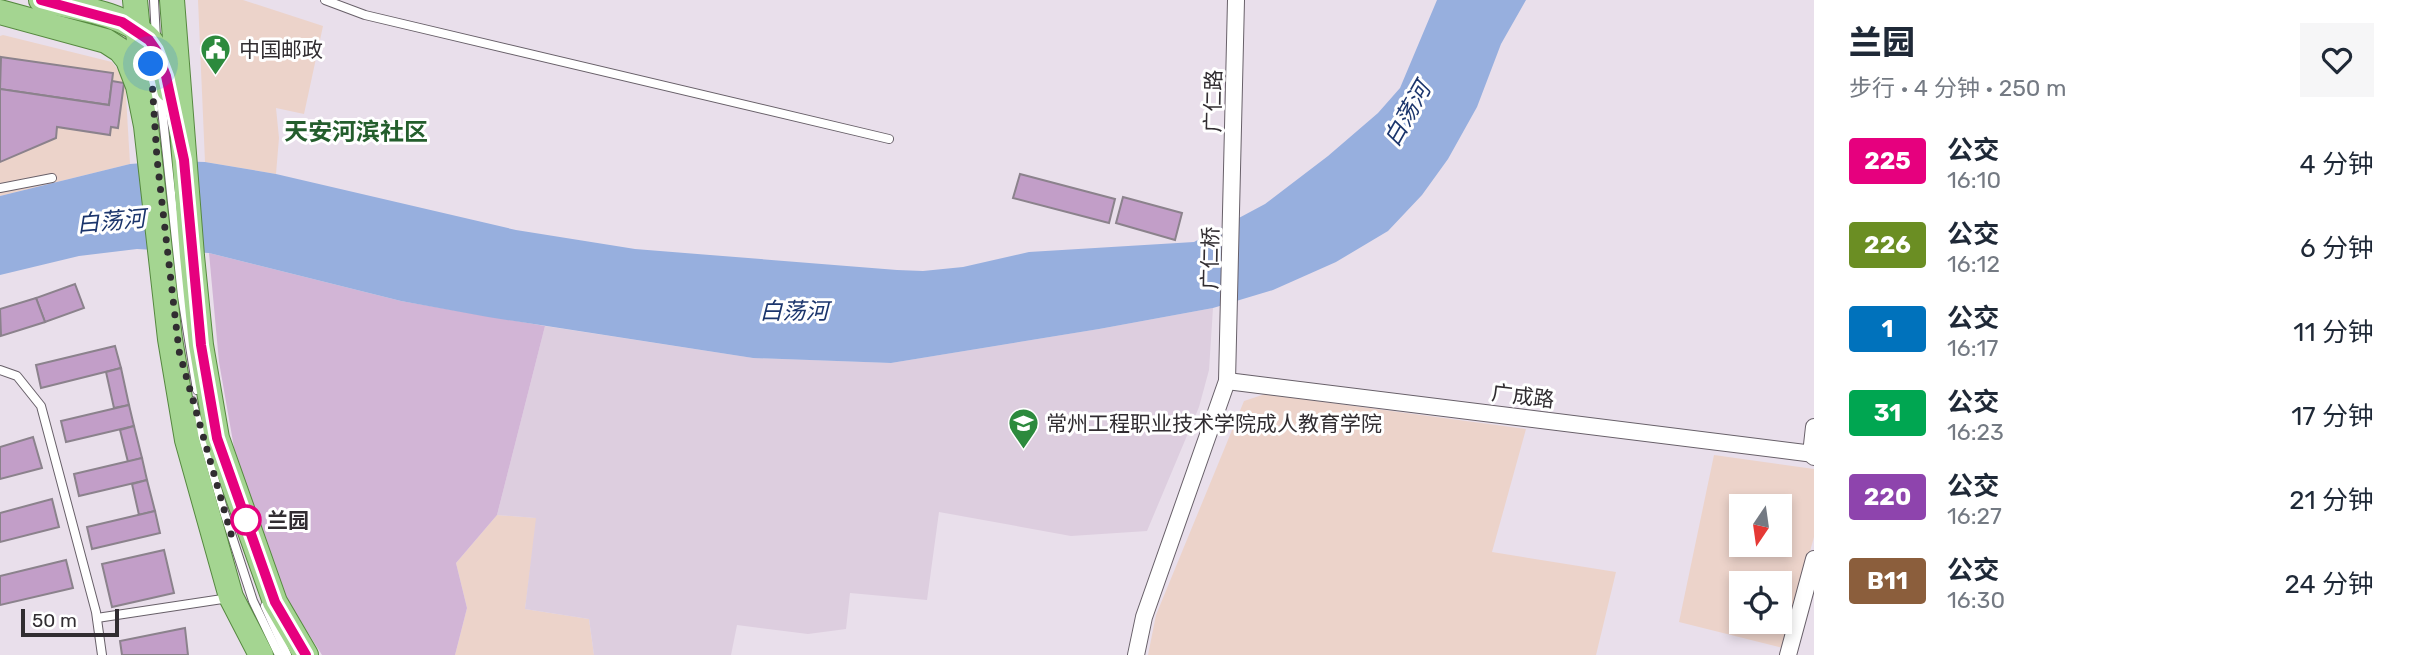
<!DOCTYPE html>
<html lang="zh">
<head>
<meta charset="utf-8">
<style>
  :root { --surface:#fff; --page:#f6f6f7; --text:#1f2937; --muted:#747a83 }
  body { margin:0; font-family:Rubik,"Noto Sans SC",sans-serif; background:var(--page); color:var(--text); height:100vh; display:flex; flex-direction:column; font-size:26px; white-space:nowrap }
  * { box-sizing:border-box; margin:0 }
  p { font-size:23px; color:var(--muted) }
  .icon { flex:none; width:38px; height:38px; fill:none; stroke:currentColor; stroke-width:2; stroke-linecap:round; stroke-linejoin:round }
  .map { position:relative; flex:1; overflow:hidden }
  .drawer { display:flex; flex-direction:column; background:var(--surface); width:595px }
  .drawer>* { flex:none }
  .badge { padding:0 14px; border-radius:5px; font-size:24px; line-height:46px }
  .needle { width:46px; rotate:193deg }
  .tools { position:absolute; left:1729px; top:494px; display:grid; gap:14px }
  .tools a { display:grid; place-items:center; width:63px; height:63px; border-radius:0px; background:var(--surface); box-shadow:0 4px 10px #0003; font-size:35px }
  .scale { position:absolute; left:21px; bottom:18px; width:98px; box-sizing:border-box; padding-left:7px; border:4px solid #312d31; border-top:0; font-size:19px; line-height:24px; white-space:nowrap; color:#312d31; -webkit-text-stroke:5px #fff; paint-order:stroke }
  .you { position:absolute; width:35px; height:35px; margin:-18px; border:5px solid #fff; border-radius:50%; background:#1a73e8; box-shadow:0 0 0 10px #1a73e833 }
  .map>.badge { position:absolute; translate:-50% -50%; box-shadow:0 0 0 4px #fff }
  .round { display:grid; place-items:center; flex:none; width:74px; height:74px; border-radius:0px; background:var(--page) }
  .headline { display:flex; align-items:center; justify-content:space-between; height:119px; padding:0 35px }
  h1 { font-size:33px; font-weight:800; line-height:52px }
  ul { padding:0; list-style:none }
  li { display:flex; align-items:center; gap:21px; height:84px; padding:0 35px }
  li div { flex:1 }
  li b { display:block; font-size:26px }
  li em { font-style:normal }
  li .badge { min-width:77px; font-weight:700; text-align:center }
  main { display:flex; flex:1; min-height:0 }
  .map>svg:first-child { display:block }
  .commercial { fill:#ecd3ca; fill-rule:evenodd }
  .built { fill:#ddcedf }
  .green { fill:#d2b5d6 }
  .water { fill:#97afde }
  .building { fill:#c29ec8; stroke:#8b828c; stroke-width:2 }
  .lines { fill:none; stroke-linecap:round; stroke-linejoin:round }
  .service-casing { stroke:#686069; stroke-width:10 }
  .minor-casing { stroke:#686069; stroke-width:18 }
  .primary-casing { stroke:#55883f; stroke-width:26 }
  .service { stroke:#fff; stroke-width:8 }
  .minor { stroke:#fff; stroke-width:16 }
  .primary { stroke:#a4d591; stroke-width:24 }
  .line-casing { stroke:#fff; stroke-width:16 }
  .line { stroke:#e6007e; stroke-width:10 }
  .walk { stroke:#312d31; stroke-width:7; stroke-dasharray:0 12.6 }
  .stop-dot { fill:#fff; stroke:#e6007e; stroke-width:3.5 }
  .labels { text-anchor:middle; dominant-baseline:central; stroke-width:6; stroke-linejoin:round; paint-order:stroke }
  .poi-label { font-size:21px; fill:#312d31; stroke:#fff; text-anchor:start }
  .street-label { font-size:21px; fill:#312d31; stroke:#fff }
  .stop-label { font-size:21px; font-weight:bold; fill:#312d31; stroke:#fff; text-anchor:start }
  .water-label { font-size:23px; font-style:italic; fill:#1b356c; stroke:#fff }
  .quarter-label { font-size:24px; font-weight:bold; fill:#245e2d; stroke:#fff }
</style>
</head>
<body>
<main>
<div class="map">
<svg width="1814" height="655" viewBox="0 0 1814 655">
  <rect width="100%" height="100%" fill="#e9dfeb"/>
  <g class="commercial">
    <polygon points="198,0 243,0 323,26 304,114 276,108 279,138 276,174 205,162"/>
    <polygon points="3,35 112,62 125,79 130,164 0,196 0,36"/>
    <polygon points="1265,394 1526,429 1492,552 1616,572 1596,655 1148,655 1156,615 1244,401"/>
    <path d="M1714,455l100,14v68l-31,111 -104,-26zM1741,506h39v38h-39zM1741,583h39v38h-39z"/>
    <polygon points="497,515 537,518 525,609 589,619 594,655 455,655 467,608 456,563"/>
  </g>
  <polygon class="built" points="1213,308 1209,370 1199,407 1147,531 1071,536 939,512 927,600 850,593 846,629 808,634 737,625 731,655 594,655 589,619 525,609 536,518 497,515 545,326 753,358 891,363 1099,329"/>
  <polygon class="green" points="209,253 401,301 545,326 497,515 456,563 467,608 455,655 322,655 284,595 236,459 219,362"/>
  <polygon class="water" points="1437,0 1526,0 1501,44 1477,107 1448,159 1422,195 1388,231 1336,262 1273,290 1213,308 1099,329 891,363 753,358 488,317 401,301 209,253 137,249 79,256 0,275 0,196 130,164 171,161 205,162 276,174 516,230 635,249 897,270 923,271 963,267 1029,252 1194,242 1265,204 1328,156 1378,113 1400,88"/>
  <g class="building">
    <polygon points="1,57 113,73 109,105 0,89"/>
    <polygon points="112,81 124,83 118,128 111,127 110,135 57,127 56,138 0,162 0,89 109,105"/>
    <polygon points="1020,174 1115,199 1109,223 1013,198"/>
    <polygon points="1123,197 1182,213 1175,240 1116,223"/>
    <polygon points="75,284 84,308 45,322 36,298"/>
    <polygon points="36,298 45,322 1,336 0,309"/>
    <polygon points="115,346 121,368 41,388 36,365"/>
    <polygon points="121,368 129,405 114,408 106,372"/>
    <polygon points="129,405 134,426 66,442 61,421"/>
    <polygon points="134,426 142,458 128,462 120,430"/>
    <polygon points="33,437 42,468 0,479 0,447"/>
    <polygon points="142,458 147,480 79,496 74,474"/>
    <polygon points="147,480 155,511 139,515 132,484"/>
    <polygon points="52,499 59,527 0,542 0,513"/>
    <polygon points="155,511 160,533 92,549 87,527"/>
    <polygon points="164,550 174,593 112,607 102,564"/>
    <polygon points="66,560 73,588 0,605 0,576"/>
    <polygon points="185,628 188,655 122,655 120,641"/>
  </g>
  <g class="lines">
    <defs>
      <g id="service">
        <polyline points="154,0 156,39"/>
        <polyline points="325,0 365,15 889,139"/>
        <polyline points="150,59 154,109"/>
        <polyline points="160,90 182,296 197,390"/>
        <polyline points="0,188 52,178"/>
        <polyline points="0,370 17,376 41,406 96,612 102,655"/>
        <polyline points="192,401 224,512 253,601 279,655"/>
        <polyline points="265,606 287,655"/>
        <polyline points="97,618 229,598"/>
      </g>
      <g id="minor">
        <polyline points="1227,381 1814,454"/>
        <polyline points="1814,427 1811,454 1814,457"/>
        <polyline points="1136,655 1144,617 1227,381 1236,0"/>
        <polyline points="1788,655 1814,559"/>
      </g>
      <g id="primary">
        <path d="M41,0c34,8 82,12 108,39 12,13 17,35 20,51"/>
        <polyline points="135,0 139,42"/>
        <polyline points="172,0 192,256 201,345 217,438 275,602 306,655"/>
        <polyline points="0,12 106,41 120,50 128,60 138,86 146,126 170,339 187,440 231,597 261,655"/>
      </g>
    </defs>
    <use href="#service" class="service-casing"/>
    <use href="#minor" class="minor-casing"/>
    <use href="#primary" class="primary-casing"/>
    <use href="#service" class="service"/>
    <use href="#minor" class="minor"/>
    <use href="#primary" class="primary"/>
  </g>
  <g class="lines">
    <defs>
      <polyline id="line" points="41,0 122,22 149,40 156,50 166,76 184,160 201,345 217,438 275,602 306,655"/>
    </defs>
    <use href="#line" class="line-casing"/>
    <use href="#line" class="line"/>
    <polyline class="walk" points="151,64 157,159 179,351 231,534 246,520"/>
  </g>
  <defs>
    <symbol id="civic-pin" viewBox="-11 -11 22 30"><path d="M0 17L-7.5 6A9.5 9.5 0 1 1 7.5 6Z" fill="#2c8a3d" stroke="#fff"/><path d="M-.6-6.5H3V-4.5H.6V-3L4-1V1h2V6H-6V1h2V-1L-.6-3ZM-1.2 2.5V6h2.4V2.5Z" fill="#fff"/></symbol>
    <symbol id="school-pin" viewBox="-11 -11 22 30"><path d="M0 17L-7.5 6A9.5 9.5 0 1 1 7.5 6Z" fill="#2c8a3d" stroke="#fff"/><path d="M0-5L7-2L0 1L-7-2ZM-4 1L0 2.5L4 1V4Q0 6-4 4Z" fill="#fff"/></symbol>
  </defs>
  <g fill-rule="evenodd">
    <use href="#civic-pin" x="198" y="32" width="35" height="47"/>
    <use href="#school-pin" x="1006" y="406" width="35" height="47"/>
  </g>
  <circle class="stop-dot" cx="246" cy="520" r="14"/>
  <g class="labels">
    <g class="poi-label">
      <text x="239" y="49">中国邮政</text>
      <text x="1046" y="423">常州工程职业技术学院成人教育学院</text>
    </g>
    <g class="street-label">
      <text transform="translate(1213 101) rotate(-89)">广仁路</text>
      <text transform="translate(1210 258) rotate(-89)">广仁桥</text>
      <text transform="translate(1523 396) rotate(7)">广成路</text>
    </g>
    <g class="stop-label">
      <text x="267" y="520">兰园</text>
    </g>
    <g class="water-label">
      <text transform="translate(1407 114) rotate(-60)">白荡河</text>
      <text transform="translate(111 221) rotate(-5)">白荡河</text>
      <text x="794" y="311">白荡河</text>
    </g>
    <g class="quarter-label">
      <text x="356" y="132">天安河滨社区</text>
    </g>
  </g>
</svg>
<div class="tools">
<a><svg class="needle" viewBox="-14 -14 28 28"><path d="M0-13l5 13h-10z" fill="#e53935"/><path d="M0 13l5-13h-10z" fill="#747a83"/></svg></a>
<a><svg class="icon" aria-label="locate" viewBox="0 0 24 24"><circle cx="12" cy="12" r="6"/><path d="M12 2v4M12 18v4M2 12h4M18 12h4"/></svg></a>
</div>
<div class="scale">50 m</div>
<div class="you" style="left:151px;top:64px"></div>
</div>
<section class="drawer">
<div class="headline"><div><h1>兰园</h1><p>步行 · 4 分钟 · 250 m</p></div><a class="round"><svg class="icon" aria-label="heart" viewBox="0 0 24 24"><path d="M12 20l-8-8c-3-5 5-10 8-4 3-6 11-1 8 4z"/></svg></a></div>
<ul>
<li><span class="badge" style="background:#e6007e;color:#fff">225</span><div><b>公交</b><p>16:10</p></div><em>4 分钟</em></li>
<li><span class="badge" style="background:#6b8e23;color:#fff">226</span><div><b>公交</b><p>16:12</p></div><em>6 分钟</em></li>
<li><span class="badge" style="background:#0072bc;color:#fff">1</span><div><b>公交</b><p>16:17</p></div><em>11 分钟</em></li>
<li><span class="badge" style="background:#00a651;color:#fff">31</span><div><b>公交</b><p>16:23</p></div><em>17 分钟</em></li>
<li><span class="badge" style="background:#8e44ad;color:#fff">220</span><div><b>公交</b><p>16:27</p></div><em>21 分钟</em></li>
<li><span class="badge" style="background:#8b5e3c;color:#fff">B11</span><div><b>公交</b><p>16:30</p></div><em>24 分钟</em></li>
</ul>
</section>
</main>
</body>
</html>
